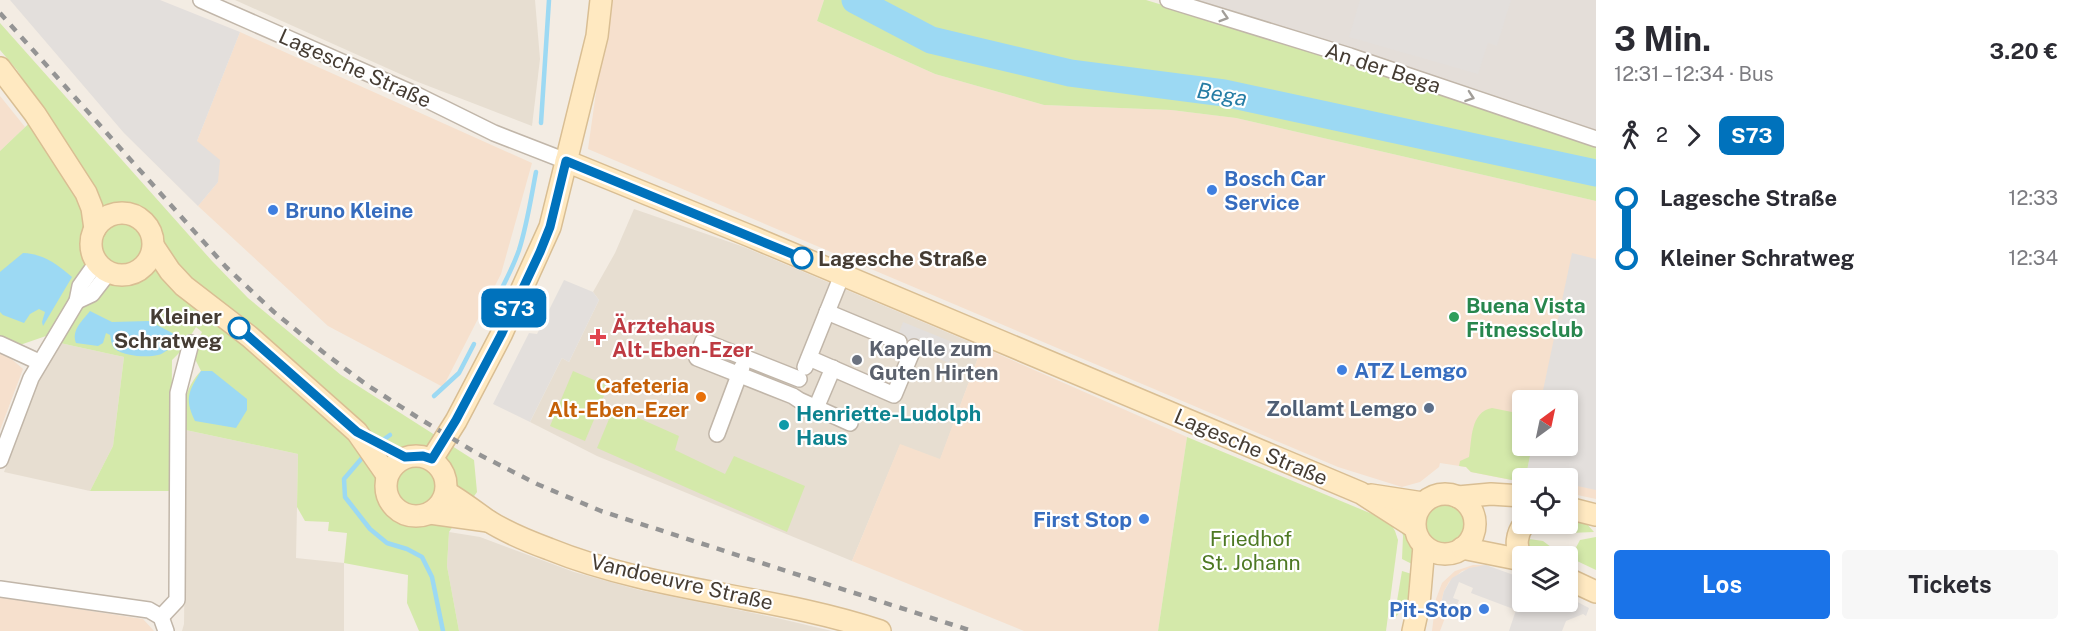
<!DOCTYPE html>
<html lang="de">
<head>
<meta charset="utf-8">
<style>
  :root { --surface:#fff; --page:#f7f7f7; --text:#2b2b33; --muted:#7c7c81; --accent:#1a73e8 }
  body { margin:0; font-family:"Public Sans",sans-serif; background:var(--page); color:var(--text); height:100vh; display:flex; flex-direction:column; font-size:22px; white-space:nowrap }
  * { box-sizing:border-box; margin:0 }
  p { font-size:20px; color:var(--muted) }
  .icon { flex:none; width:33px; height:33px; fill:none; stroke:currentColor; stroke-width:2; stroke-linecap:round; stroke-linejoin:round }
  .map { position:relative; flex:1; overflow:hidden }
  .details { display:flex; flex-direction:column; background:var(--surface); width:480px }
  .details>* { flex:none }
  .badge { padding:0 12px; border-radius:9px; font-size:21px; line-height:39px }
  .needle { width:39px; rotate:33deg }
  .buttons { position:absolute; left:1512px; top:390px; display:grid; gap:12px }
  .buttons a { display:grid; place-items:center; width:66px; height:66px; border-radius:6px; background:var(--surface); box-shadow:0 3px 9px #0003; font-size:30px }
  .map>.badge { position:absolute; translate:-50% -50%; box-shadow:0 0 0 3px #fff }
  .legs { display:flex; align-items:center; gap:9px; height:66px; padding:0 18px; font-size:20px }
  .legs p { margin-inline-start:auto }
  .overview { display:flex; align-items:center; justify-content:space-between; height:102px; padding:0 18px }
  h1 { font-size:33px; font-weight:700; line-height:45px }
  .action { display:flex; gap:12px; margin-top:auto; padding:12px 18px }
  .action a { flex:1; height:69px; border-radius:6px; background:var(--accent); color:#fff; font-size:24px; font-weight:700; line-height:69px; text-align:center }
  .action a+a { background:var(--page); color:var(--text) }
  ul { padding:0 18px; list-style:none }
  li { display:flex; align-items:center; gap:21px; height:60px; font-size:22px }
  li i { display:grid; place-items:center; width:9px; height:100%; margin:0 8px; background:currentColor }
  li i::after { content:''; width:15px; height:15px; margin:-8px; border:4px solid; border-radius:50%; background:var(--surface) }
  li p { margin-inline-start:auto }
  li:first-child i { background:linear-gradient(#0000 50%,currentColor 0) }
  li:last-child i { background:linear-gradient(currentColor 50%,#0000 0) }
  main { display:flex; flex:1; min-height:0 }
  .map>svg:first-child { display:block }
  .residential { fill:#e7ded1 }
  .commercial { fill:#f6e0cd; fill-rule:evenodd }
  .industrial { fill:#e4ded9 }
  .green { fill:#d4e9aa }
  .parking { fill:#e3dfdc }
  .water { fill:#9cd9f3 }
  .lines { fill:none; stroke-linecap:round; stroke-linejoin:round }
  .stream { stroke:#9cd9f3; stroke-width:4.5 }
  .river { stroke:#9cd9f3; stroke-width:27 }
  .street-casing { stroke:#c1b6a9; stroke-width:18 }
  .secondary-casing { stroke:#d9be93; stroke-width:24 }
  .street { stroke:#fff; stroke-width:15 }
  .secondary { stroke:#ffe9c1; stroke-width:21 }
  .rail { stroke:#949494; stroke-width:4.5; stroke-dasharray:8 8; stroke-linecap:butt }
  .oneway { stroke:#a29e99 }
  .line-1-casing { stroke:#fff; stroke-width:14 }
  .line-1 { stroke:#0072bc; stroke-width:9 }
  .shop-dot { fill:#3f7fe0; stroke:#fff; stroke-width:2 }
  .stop-1-dot { fill:#fff; stroke:#0072bc; stroke-width:3 }
  .leisure-dot { fill:#2e9e5b; stroke:#fff; stroke-width:2 }
  .health-dot { fill:#e0444e; stroke:#fff; stroke-width:2 }
  .worship-dot { fill:#6b7280; stroke:#fff; stroke-width:2 }
  .food-dot { fill:#e8710a; stroke:#fff; stroke-width:2 }
  .service-dot { fill:#5c6f8a; stroke:#fff; stroke-width:2 }
  .culture-dot { fill:#0f9aa8; stroke:#fff; stroke-width:2 }
  .labels { text-anchor:middle; dominant-baseline:central; stroke-width:4.5; stroke-linejoin:round; paint-order:stroke }
  .street-label { font-size:21px; fill:#453c33; stroke:#fff }
  .shop-label { font-size:21px; font-weight:bold; fill:#366cbe; stroke:#fff; text-anchor:start }
  .stop-label { font-size:21px; font-weight:bold; fill:#453c33; stroke:#fff; text-anchor:start }
  .leisure-label { font-size:21px; font-weight:bold; fill:#27864d; stroke:#fff; text-anchor:start }
  .health-label { font-size:21px; font-weight:bold; fill:#be3a42; stroke:#fff; text-anchor:start }
  .worship-label { font-size:21px; font-weight:bold; fill:#5b616d; stroke:#fff; text-anchor:start }
  .food-label { font-size:21px; font-weight:bold; fill:#c56008; stroke:#fff; text-anchor:end }
  .service-label { font-size:21px; font-weight:bold; fill:#4e5e75; stroke:#fff; text-anchor:end }
  .culture-label { font-size:21px; font-weight:bold; fill:#0d838f; stroke:#fff; text-anchor:start }
  .park-label { font-size:21px; fill:#4e7924; stroke:#fff }
  .water-label { font-size:22px; font-style:italic; fill:#267da5; stroke:#fff }
</style>
</head>
<body>
<main>
<div class="map">
<svg width="1596" height="631" viewBox="0 0 1596 631">
  <rect width="100%" height="100%" fill="#f3ece3"/>
  <g class="residential">
    <polygon points="235,0 535,0 540,59 532,126 418,82"/>
    <polygon points="634,209 744,247 982,347 940,460 900,445 852,561 597,456 530,422 562,358 569,362 599,300 593,292 615,253"/>
    <polygon points="60,343 124,357 113,446 90,491 4,472 37,385"/>
    <polygon points="181,429 298,454 296,558 344,563 344,631 182,631 184,624 185,547"/>
    <polygon points="449,532 480,537 574,572 639,590 777,618 832,631 459,631 447,566"/>
  </g>
  <g class="commercial">
    <path d="M609,0h215l-7,21 118,53 109,31 127,5 65,8 360,83v298l-28,-6v-15h-46v4l-51,-10 -5,-5 -26,-4 -1,4 -19,15 -18,5 -64,-20 -750,-318zM1522,400h46v46h-46z"/>
    <polygon points="240,32 532,163 501,274 443,387 328,326 198,206 218,182 197,141"/>
    <polygon points="0,96 25,127 0,151"/>
    <polygon points="982,347 1187,437 1158,631 1024,631 852,561 900,444 940,459"/>
    <polygon points="0,352 8,356 23,369 0,430"/>
    <polygon points="1473,565 1486,565 1462,571 1449,582 1444,591 1439,611 1446,615 1440,631 1432,631 1436,599 1442,583 1455,571"/>
    <polygon points="0,597 143,619 154,631 0,631"/>
  </g>
  <polygon class="industrial" points="1184,0 1596,0 1596,132"/>
  <g class="green">
    <polygon points="824,0 1146,0 1317,52 1596,144 1596,201 1236,118 1171,110 1044,105 935,74 817,21"/>
    <path d="M0,23l212,238 36,37 93,77 133,85 3,32 -28,40 -2,34 12,65h-40l-12,-28 1,-28 -64,-12 3,-30 -19,-2 1,-9 -24,-1 -8,-14 1,-53 -117,-25c2,-22 4,-42 20,-58l-9,-18 10,-21 -6,-5 -15,24 -9,9 -1,131h-81l23,-45 11,-89 -64,-14 -14,-7 -29,10 -17,-10v-185l43,-41 -26,-40 -17,-20z"/>
    <polygon points="573,371 608,386 585,441 550,426"/>
    <polygon points="614,407 679,436 675,450 725,474 734,456 805,486 787,532 597,448"/>
    <path d="M1492,408l30,6v32h10l-6,32h-4v4l-51,-10 -5,-5 -7,-1 1,-5 9,-4c3,-17 1,-45 23,-49z"/>
    <polygon points="1187,437 1389,521 1395,531 1398,540 1386,631 1158,631"/>
    <circle cx="1445" cy="523" r="22"/>
    <polygon points="1568,519 1586,523 1594,532 1545,534 1527,529 1533,524 1568,524"/>
    <path d="M1402,531c11,6 14,23 14,35l-14,-7 1,-23z"/>
    <polygon points="1596,537 1596,570 1577,561 1573,553 1580,540"/>
    <path d="M1523,538l20,3 20,15c-23,0 -31,6 -40,-18z"/>
    <polygon points="1402,571 1415,575 1411,599 1394,619"/>
  </g>
  <g class="parking">
    <polygon points="10,0 160,0 240,32 197,141 220,160 218,182 198,206 124,133"/>
    <polygon points="1360,0 1511,0 1497,46 1488,43 1478,74 1349,37"/>
    <polygon points="1572,253 1596,259 1596,490 1568,484 1568,478 1543,478 1526,475 1532,446 1568,446 1568,400 1541,400"/>
    <polygon points="564,280 593,292 599,300 569,362 562,358 530,422 493,404 529,333 537,334"/>
    <polygon points="903,322 957,344 949,363 896,340"/>
    <polygon points="1486,565 1522,578 1522,602 1568,602 1568,597 1589,608 1586,616 1583,614 1566,621 1562,631 1509,631 1516,610 1471,593 1473,588 1459,582 1453,598 1459,600 1452,617 1439,612 1444,591 1452,578 1469,568"/>
  </g>
  <g class="water">
    <path d="M23,253c21,1 34,11 49,24l-29,49 -1,-4 3,-10 -6,-3 -9,5 -6,9 -21,-8 -3,-3v-40z"/>
    <path d="M90,311l22,11 37,-1 33,17 -7,9c-7,1 -11,7 -17,8 -11,3 -34,1 -43,-6 -4,-4 -4,-10 -5,-14l-4,-2 -3,10 -5,3 -22,-3c-5,-13 7,-23 14,-32z"/>
    <path d="M201,371h11l35,28v11l-11,18 -41,-7c-11,-23 -6,-30 6,-50z"/>
  </g>
  <g class="lines">
    <g class="stream">
      <polyline points="541,123 549,0"/>
      <path d="M488,314c11,-20 23,-41 31,-64 8,-25 12,-52 17,-78"/>
      <polyline points="434,396 459,373 474,344"/>
      <polyline points="383,440 390,435"/>
      <polyline points="362,458 344,479 345,497 370,529 387,543 407,549 422,557 432,577 443,631"/>
    </g>
    <polyline class="river" points="855,0 931,40 1070,73 1224,93 1596,173"/>
    <defs>
      <g id="street">
        <polyline points="201,0 417,95 494,133 566,161"/>
        <polyline points="1168,0 1350,56 1596,139"/>
        <polyline points="77,301 92,294 109,272"/>
        <polyline points="827,312 899,342"/>
        <polyline points="0,344 39,362"/>
        <polyline points="809,358 894,395 914,347"/>
        <polyline points="805,367 842,275"/>
        <polyline points="799,379 703,341 697,358 793,396 799,400 850,423"/>
        <polyline points="816,408 833,368"/>
        <polyline points="717,434 742,367"/>
        <polyline points="0,460 31,378 77,301 80,286 97,262"/>
        <polyline points="0,589 149,610 161,617 166,631"/>
        <polyline points="161,617 177,600 178,393 191,343"/>
      </g>
      <g id="secondary">
        <polyline points="0,68 35,114 86,193 92,208 95,229"/>
        <polyline points="566,161 750,236 1361,493 1414,527"/>
        <circle cx="122" cy="244" r="31"/>
        <polyline points="154,247 170,271 184,286 250,337 357,432 387,475"/>
        <circle cx="416" cy="486" r="30"/>
        <polyline points="432,459 456,421 501,335 550,227 597,36 601,0"/>
        <path d="M446,492c14,8 27,18 41,28 17,11 43,22 62,29 106,43 223,46 331,82"/>
        <circle cx="1445" cy="524" r="30"/>
        <polyline points="1371,495 1423,503"/>
        <polyline points="1458,497 1491,494 1522,496"/>
        <polyline points="1568,508 1596,515"/>
        <polyline points="430,513 488,521"/>
        <polyline points="1462,548 1522,560"/>
        <path d="M1522,557c-8,-10 -5,-24 2,-33"/>
        <polyline points="1568,579 1596,592"/>
        <polyline points="1413,631 1419,604 1424,546"/>
      </g>
    </defs>
    <use href="#street" class="street-casing"/>
    <use href="#secondary" class="secondary-casing"/>
    <use href="#street" class="street"/>
    <use href="#secondary" class="secondary"/>
    <polyline class="rail" points="0,13 226,267 274,312 323,352 367,385 417,417 478,454 537,484 601,511 972,631"/>
  </g>
  <defs><path id="oneway-chevron" d="M-2-3.5L2.5 0L-2 3.5" fill="none" stroke-width="1.6" stroke-linecap="round" stroke-linejoin="round" transform="scale(1.5)"/></defs>
  <g class="oneway">
    <use href="#oneway-chevron" transform="translate(1224 17) rotate(17)"/>
    <use href="#oneway-chevron" transform="translate(1470 97) rotate(19)"/>
  </g>
  <g class="lines">
    <defs>
      <polyline id="line-1" points="239,328 357,432 405,457 423,456 432,459 456,420 501,335 540,252 550,227 566,161 802,258"/>
    </defs>
    <use href="#line-1" class="line-1-casing"/>
    <use href="#line-1" class="line-1"/>
  </g>
  <g class="shop-dot">
    <circle cx="1212" cy="190" r="6"/>
    <circle cx="273" cy="210" r="6"/>
    <circle cx="1342" cy="370" r="6"/>
    <circle cx="1144" cy="519" r="6"/>
    <circle cx="1484" cy="609" r="6"/>
  </g>
  <g class="stop-1-dot">
    <circle cx="802" cy="258" r="10"/>
    <circle cx="239" cy="328" r="10"/>
  </g>
  <circle class="leisure-dot" cx="1454" cy="317" r="6"/>
  <path class="health-dot" d="M595 328h6v6h6v6h-6v6h-6v-6h-6v-6h6z"/>
  <circle class="worship-dot" cx="857" cy="360" r="6"/>
  <circle class="food-dot" cx="701" cy="397" r="6"/>
  <circle class="service-dot" cx="1429" cy="408" r="6"/>
  <circle class="culture-dot" cx="784" cy="425" r="6"/>
  <g class="labels">
    <g class="street-label">
      <text transform="translate(355 68) rotate(24)">Lagesche Straße</text>
      <text transform="translate(1383 68) rotate(18)">An der Bega</text>
      <text transform="translate(1251 447) rotate(23)">Lagesche Straße</text>
      <text transform="translate(682 582) rotate(13)">Vandoeuvre Straße</text>
    </g>
    <g class="shop-label">
      <text x="1224" y="178">Bosch Car<tspan x="1224" dy="24">Service</tspan></text>
      <text x="285" y="210">Bruno Kleine</text>
      <text x="1354" y="370">ATZ Lemgo</text>
      <text x="1132" y="519" text-anchor="end">First Stop</text>
      <text x="1472" y="609" text-anchor="end">Pit-Stop</text>
    </g>
    <g class="stop-label">
      <text x="818" y="258">Lagesche Straße</text>
      <text x="222" y="316" text-anchor="end">Kleiner<tspan x="222" dy="24">Schratweg</tspan></text>
    </g>
    <g class="leisure-label">
      <text x="1466" y="305">Buena Vista<tspan x="1466" dy="24">Fitnessclub</tspan></text>
    </g>
    <g class="health-label">
      <text x="612" y="325">Ärztehaus<tspan x="612" dy="24">Alt-Eben-Ezer</tspan></text>
    </g>
    <g class="worship-label">
      <text x="869" y="348">Kapelle zum<tspan x="869" dy="24">Guten Hirten</tspan></text>
    </g>
    <g class="food-label">
      <text x="689" y="385">Cafeteria<tspan x="689" dy="24">Alt-Eben-Ezer</tspan></text>
    </g>
    <g class="service-label">
      <text x="1417" y="408">Zollamt Lemgo</text>
    </g>
    <g class="culture-label">
      <text x="796" y="413">Henriette-Ludolph<tspan x="796" dy="24">Haus</tspan></text>
    </g>
    <g class="park-label">
      <text x="1251" y="538">Friedhof<tspan x="1251" dy="24">St. Johann</tspan></text>
    </g>
    <g class="water-label">
      <text transform="translate(1222 94) rotate(10)">Bega</text>
    </g>
  </g>
</svg>
<div class="buttons">
<a><svg class="needle" viewBox="-14 -14 28 28"><path d="M0-13l5 13h-10z" fill="#e53935"/><path d="M0 13l5-13h-10z" fill="#7c7c81"/></svg></a>
<a><svg class="icon" aria-label="locate" viewBox="0 0 24 24"><circle cx="12" cy="12" r="6"/><path d="M12 2v4M12 18v4M2 12h4M18 12h4"/></svg></a>
<a><svg class="icon" aria-label="layers" viewBox="0 0 24 24"><path d="M12 4l9 5-9 5-9-5zM3 14l9 5 9-5"/></svg></a>
</div>
<b class="badge" style="left:514px;top:308px;background:#0072bc;color:#fff">S73</b>
</div>
<section class="details">
<div class="overview"><div><h1>3 Min.</h1><p>12:31 – 12:34 · Bus</p></div><b>3.20 €</b></div>
<div class="legs"><svg class="icon" aria-label="walk" viewBox="0 0 24 24"><circle cx="13" cy="4" r="2"/><path d="M13 8l-2 6 4 7M11 14l-3 7M7 12l3-4h3l4 4"/></svg>2<svg class="icon" aria-label="forward" viewBox="0 0 24 24"><path d="M9 5l7 7-7 7"/></svg><b class="badge" style="background:#0072bc;color:#fff">S73</b></div>
<ul>
<li><i style="color:#0072bc"></i><b>Lagesche Straße</b><p>12:33</p></li>
<li><i style="color:#0072bc"></i><b>Kleiner Schratweg</b><p>12:34</p></li>
</ul>
<div class="action"><a>Los</a><a>Tickets</a></div>
</section>
</main>
</body>
</html>
